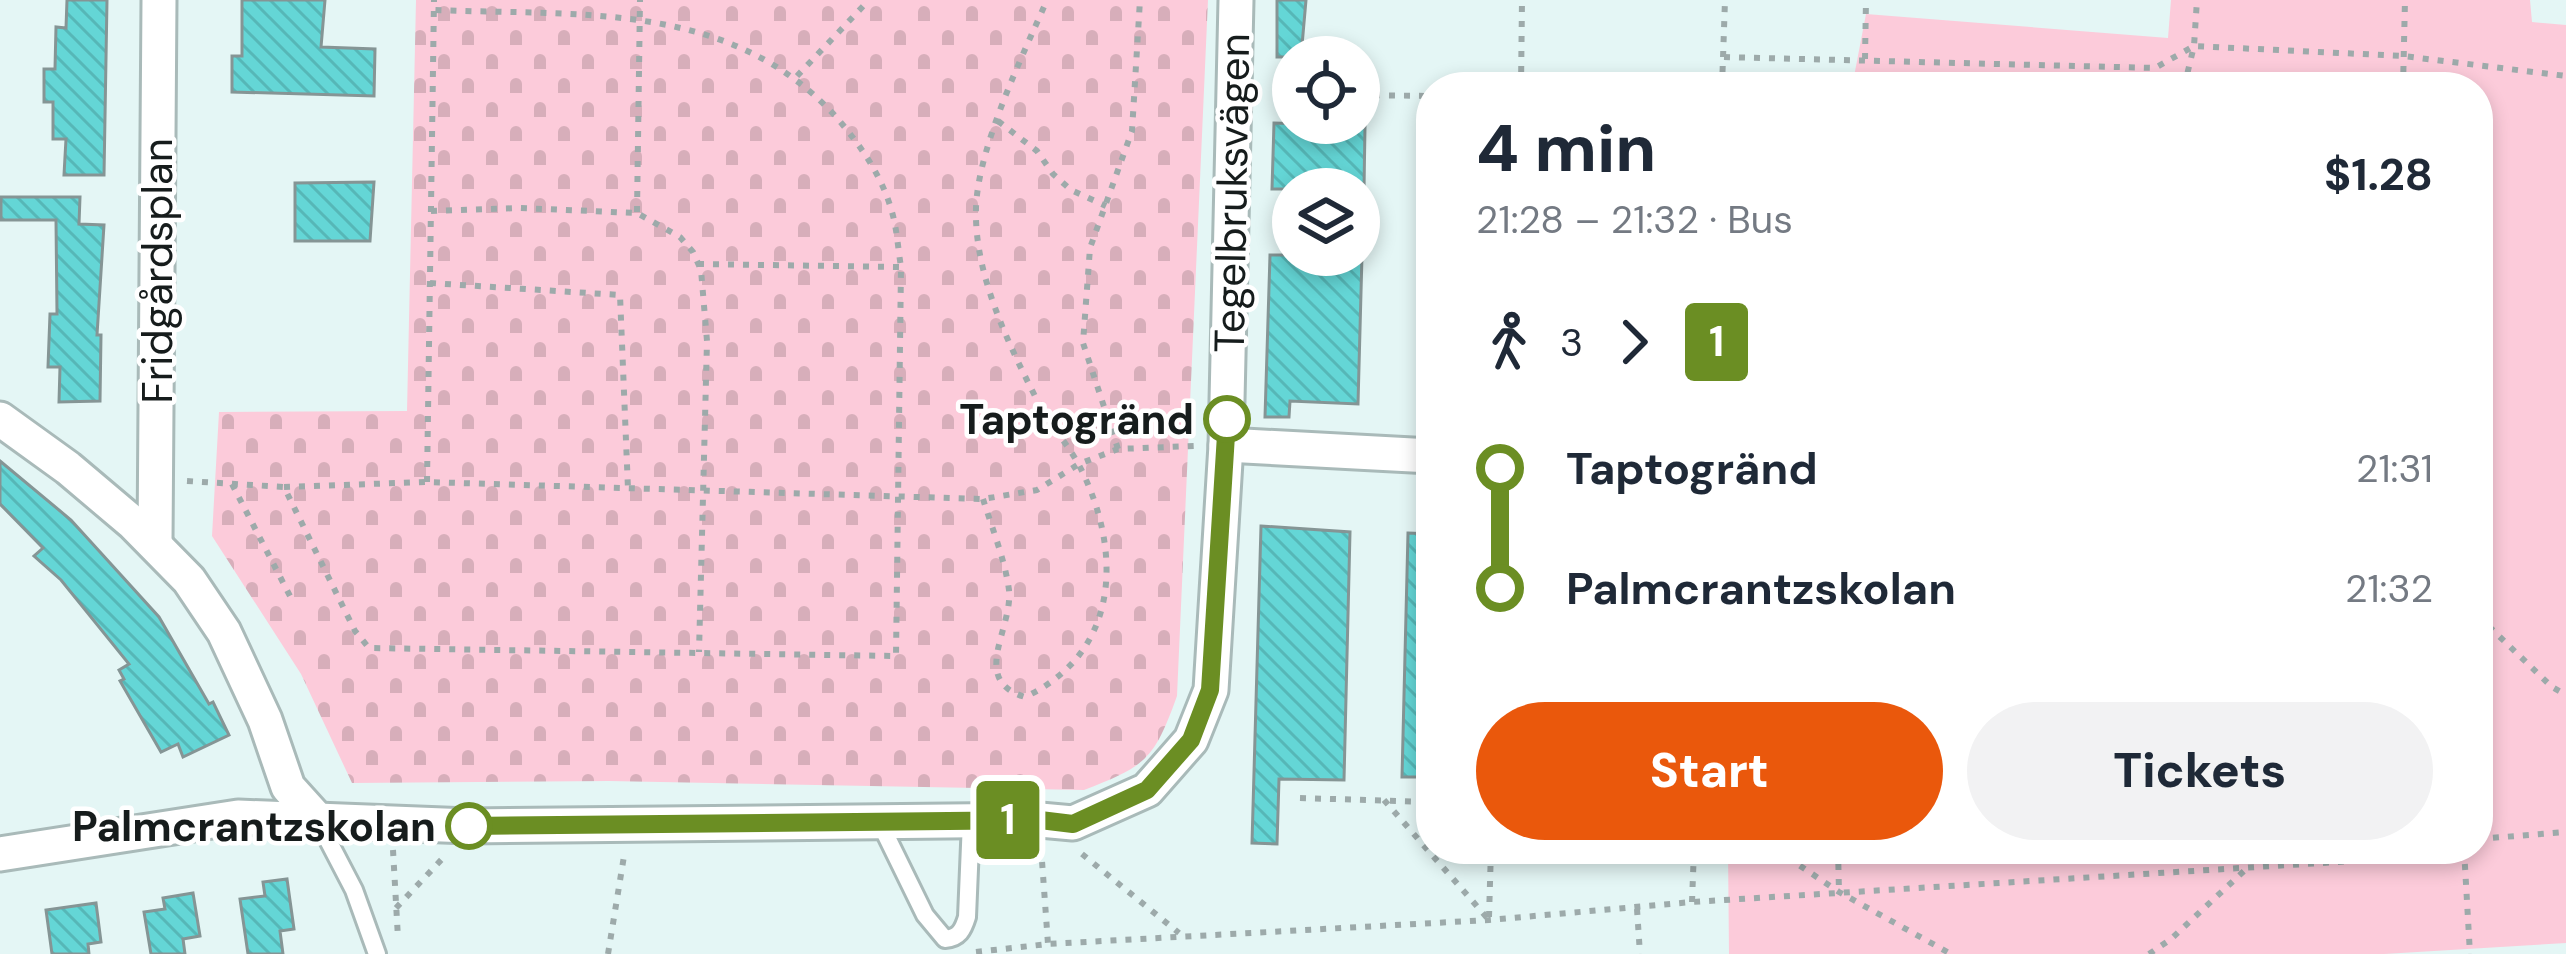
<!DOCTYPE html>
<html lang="en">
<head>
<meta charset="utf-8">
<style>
  :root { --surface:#fff; --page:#f2f2f3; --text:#1f2937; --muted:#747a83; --accent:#ea580c }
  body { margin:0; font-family:"DM Sans",sans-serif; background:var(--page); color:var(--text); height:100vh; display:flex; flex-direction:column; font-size:45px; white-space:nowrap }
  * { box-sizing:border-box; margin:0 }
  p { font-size:39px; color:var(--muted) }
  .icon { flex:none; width:66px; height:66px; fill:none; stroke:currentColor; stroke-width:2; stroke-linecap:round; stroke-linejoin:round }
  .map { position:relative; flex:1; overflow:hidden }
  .drawer { position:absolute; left:1416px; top:72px; width:1077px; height:792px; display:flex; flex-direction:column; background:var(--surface); border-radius:48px; box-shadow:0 6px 18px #0003 }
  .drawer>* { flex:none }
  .badge { padding:0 24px; border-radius:9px; font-size:42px; line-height:78px }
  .controls { position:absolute; left:1272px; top:36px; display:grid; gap:24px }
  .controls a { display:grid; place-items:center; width:108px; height:108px; border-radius:50%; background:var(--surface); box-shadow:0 6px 18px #0003; font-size:60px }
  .map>.badge { position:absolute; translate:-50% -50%; box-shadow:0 0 0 6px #fff }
  .legs { display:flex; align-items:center; gap:18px; height:132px; padding:0 60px; font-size:39px }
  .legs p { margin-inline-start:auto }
  .headline { display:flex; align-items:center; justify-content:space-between; height:204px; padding:0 60px }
  h1 { font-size:66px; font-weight:800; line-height:90px }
  .button { display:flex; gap:24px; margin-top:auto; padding:24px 60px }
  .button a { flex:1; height:138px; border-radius:72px; background:var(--accent); color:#fff; font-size:48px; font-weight:800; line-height:138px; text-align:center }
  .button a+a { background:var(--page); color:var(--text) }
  ul { padding:0 60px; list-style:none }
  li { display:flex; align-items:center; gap:42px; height:120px; font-size:45px }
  li i { display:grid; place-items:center; width:18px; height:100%; margin:0 15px; background:currentColor }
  li i::after { content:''; width:30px; height:30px; margin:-15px; border:9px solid; border-radius:50%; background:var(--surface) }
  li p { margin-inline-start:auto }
  li:first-child i { background:linear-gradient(#0000 50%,currentColor 0) }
  li:last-child i { background:linear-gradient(currentColor 50%,#0000 0) }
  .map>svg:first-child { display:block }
  .green { fill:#fccbda }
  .cemetery { fill:url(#cemetery-stones) }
  .building { fill:url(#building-back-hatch); stroke:#859595; stroke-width:3 }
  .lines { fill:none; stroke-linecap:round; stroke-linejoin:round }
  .service-casing { stroke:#a9bab9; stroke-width:22 }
  .minor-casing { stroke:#a9bab9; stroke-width:39 }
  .path { stroke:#9daaaa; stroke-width:6; stroke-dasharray:6 9; stroke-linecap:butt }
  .service { stroke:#fff; stroke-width:16 }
  .minor { stroke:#fff; stroke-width:33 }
  .line-1-casing { stroke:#fff; stroke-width:27 }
  .line-1 { stroke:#6b8e23; stroke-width:18 }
  .stop-1-dot { fill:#fff; stroke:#6b8e23; stroke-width:6 }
  .labels { text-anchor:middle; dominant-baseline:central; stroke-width:9; stroke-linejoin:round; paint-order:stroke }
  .street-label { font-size:42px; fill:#161c1c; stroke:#fff }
  .stop-label { font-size:42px; font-weight:bold; fill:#161c1c; stroke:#fff; text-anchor:end }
</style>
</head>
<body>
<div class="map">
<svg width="2566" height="954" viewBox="0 0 2566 954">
  <defs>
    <pattern id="cemetery-stones" width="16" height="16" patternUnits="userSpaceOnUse" patternTransform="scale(3)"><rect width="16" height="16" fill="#fccbda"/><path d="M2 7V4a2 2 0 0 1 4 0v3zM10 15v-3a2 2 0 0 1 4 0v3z" fill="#d7aeba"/></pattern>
    <pattern id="building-back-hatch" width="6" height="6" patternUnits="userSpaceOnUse" patternTransform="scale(3)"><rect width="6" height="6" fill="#64d6d6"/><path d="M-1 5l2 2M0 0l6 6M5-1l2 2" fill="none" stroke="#56b7b7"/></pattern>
  </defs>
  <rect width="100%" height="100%" fill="#e4f6f5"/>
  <polygon class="green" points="2171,0 2530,0 2532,22 2566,25 2566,943 2384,954 1729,954 1728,849 2478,849 2478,87 1852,87 1866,14 2168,38"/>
  <path class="cemetery" d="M416,0h792l-31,696c-23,64 -31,70 -93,94l-475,-9 -257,2 -51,-109 -89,-138 7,-124 188,-1z"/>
  <g class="building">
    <polygon points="67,0 107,0 104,175 64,175 66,139 53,139 53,102 44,102 44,69 55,69 56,27 66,28"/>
    <polygon points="242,0 325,0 321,47 375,49 374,96 232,92 232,56 242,56"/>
    <polygon points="1277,0 1306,0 1301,57 1277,57"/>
    <polygon points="1274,123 1365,126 1364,189 1272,189"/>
    <polygon points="374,182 370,241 295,241 295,183"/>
    <polygon points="1,197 80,197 79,224 104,225 97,335 101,335 100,401 59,402 60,367 48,367 50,314 57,314 56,220 1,220"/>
    <polygon points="1270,255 1362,255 1358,404 1290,401 1289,417 1265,417"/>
    <polygon points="0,461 71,520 159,617 209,704 213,702 229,735 183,757 178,744 161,752 120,681 124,679 119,670 129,664 61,580 34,556 43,548 0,504"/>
    <polygon points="1261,526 1350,532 1344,780 1279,779 1277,844 1252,843"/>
    <polygon points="1408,533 1431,534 1431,777 1402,777"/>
    <polygon points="287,879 294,929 280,931 283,954 248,954 240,899 265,896 263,882"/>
    <polygon points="193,893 200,936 183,939 185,954 151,954 144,912 165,909 163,898"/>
    <polygon points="96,903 101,942 88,944 89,954 52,954 46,910"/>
  </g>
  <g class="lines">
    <defs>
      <g id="service">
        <polyline points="317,819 354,890 377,954"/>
        <path d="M880,823l45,92 20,24c14,-1 18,-9 22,-22l4,-96"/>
      </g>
      <g id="minor">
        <polyline points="0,419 68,468 133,523 189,580 224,632 265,720 288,787 316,818"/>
        <polyline points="1226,445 1431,456"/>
        <polyline points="155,542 159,0"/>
        <polyline points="0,854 238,817 469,826 1040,820 1073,823 1147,790 1191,740 1211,690 1226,445 1236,0"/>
      </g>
    </defs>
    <use href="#service" class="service-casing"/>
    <use href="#minor" class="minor-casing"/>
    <g class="path">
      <polyline points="1724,57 2155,68 2194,46 2403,56 2566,76"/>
      <polyline points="1865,59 1866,0"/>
      <polyline points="797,76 869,0"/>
      <polyline points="1521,87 1522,0"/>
      <polyline points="1722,87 1725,0"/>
      <polyline points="2184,87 2194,46 2197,0"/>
      <polyline points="2403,87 2405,0"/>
      <polyline points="1359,95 1431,96"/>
      <polyline points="998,121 1037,151 1053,174 1071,190 1106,206"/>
      <polyline points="431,211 520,208 637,213 680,237 693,252 701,270 707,341 699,652"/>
      <polyline points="637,212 640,0"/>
      <polyline points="698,264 901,267"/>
      <polyline points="430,283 620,295 628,489"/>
      <polyline points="1118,449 1083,343 1090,248 1132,131 1140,0"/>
      <path d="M187,481l97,6 71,144 14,17 527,8 5,-389c-3,-18 -4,-38 -9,-55 -10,-36 -31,-66 -55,-94 -106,-118 -257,-102 -403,-108"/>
      <polyline points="427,482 434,0"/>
      <polyline points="232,484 290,596"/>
      <polyline points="284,487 427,482 983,499 1037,490 1079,464 1118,449 1194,446"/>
      <path d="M983,499c9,29 22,61 26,91 4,39 -40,90 16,107 94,-44 98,-143 56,-228 -12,-24 -32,-45 -44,-69 -29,-57 -63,-126 -61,-192 2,-61 46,-151 71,-208"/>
      <polyline points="2478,616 2552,687 2566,695"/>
      <polyline points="1300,798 1431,802"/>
      <polyline points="1384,800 1489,920"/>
      <polyline points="2478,839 2566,832"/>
      <polyline points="1041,847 1048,944"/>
      <polyline points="1775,849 1839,892 1951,954"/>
      <polyline points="1838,849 1839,892"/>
      <polyline points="2464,849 2470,954"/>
      <polyline points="393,850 398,938"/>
      <polyline points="1082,854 1179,933"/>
      <polyline points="1692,902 1694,849"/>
      <polyline points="396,908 443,858"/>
      <polyline points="1637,909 1640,954"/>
      <polyline points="1489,917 1491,849"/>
      <polyline points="976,952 1048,944 1489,920 1692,902 2402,858 2431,849"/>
      <polyline points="608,954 624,856"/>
      <polyline points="2149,954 2171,939 2245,870"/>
    </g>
    <use href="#service" class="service"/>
    <use href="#minor" class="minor"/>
  </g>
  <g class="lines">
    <defs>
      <polyline id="line-1" points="469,826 1040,820 1073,824 1147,790 1191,740 1210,690 1227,419"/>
    </defs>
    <use href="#line-1" class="line-1-casing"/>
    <use href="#line-1" class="line-1"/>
  </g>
  <g class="stop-1-dot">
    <circle cx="1227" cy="419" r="21"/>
    <circle cx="469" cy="826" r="21"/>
  </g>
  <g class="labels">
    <g class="street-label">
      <text transform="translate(1232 193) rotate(-89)">Tegelbruksvägen</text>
      <text transform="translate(157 271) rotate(-90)">Fridgårdsplan</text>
    </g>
    <g class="stop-label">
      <text x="1194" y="419">Taptogränd</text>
      <text x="436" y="826">Palmcrantzskolan</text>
    </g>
  </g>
</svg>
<div class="controls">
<a><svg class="icon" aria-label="locate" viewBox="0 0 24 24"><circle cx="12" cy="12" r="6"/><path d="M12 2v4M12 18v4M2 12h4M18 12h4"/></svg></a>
<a><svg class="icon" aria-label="layers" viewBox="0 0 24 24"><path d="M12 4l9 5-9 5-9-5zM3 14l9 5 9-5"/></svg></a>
</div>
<b class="badge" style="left:1008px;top:820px;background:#6b8e23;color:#fff">1</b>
<section class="drawer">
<div class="headline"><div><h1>4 min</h1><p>21:28 – 21:32 · Bus</p></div><b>$1.28</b></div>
<div class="legs"><svg class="icon" aria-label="walk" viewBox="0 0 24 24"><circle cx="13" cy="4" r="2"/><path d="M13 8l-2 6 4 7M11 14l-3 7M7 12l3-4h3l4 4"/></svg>3<svg class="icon" aria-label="forward" viewBox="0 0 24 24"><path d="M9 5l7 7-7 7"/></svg><b class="badge" style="background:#6b8e23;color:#fff">1</b></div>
<ul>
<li><i style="color:#6b8e23"></i><b>Taptogränd</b><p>21:31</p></li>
<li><i style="color:#6b8e23"></i><b>Palmcrantzskolan</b><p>21:32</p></li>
</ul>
<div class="button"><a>Start</a><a>Tickets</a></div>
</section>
</div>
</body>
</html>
